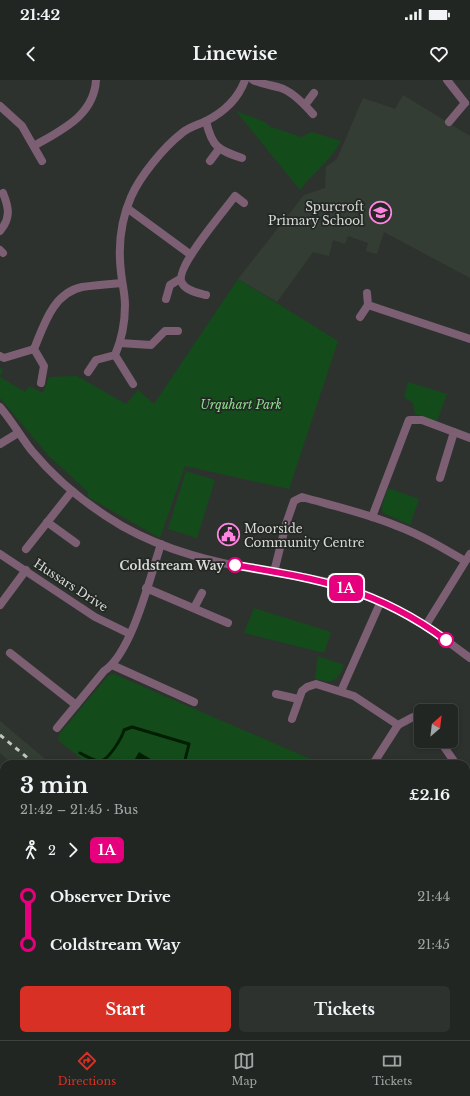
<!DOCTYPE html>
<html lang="en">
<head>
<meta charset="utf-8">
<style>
  :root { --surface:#222622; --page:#2e322f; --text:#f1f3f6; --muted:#a2a5a5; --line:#3f4340; --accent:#d93025 }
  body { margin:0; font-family:"Libre Baskerville",serif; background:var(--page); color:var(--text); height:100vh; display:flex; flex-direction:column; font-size:15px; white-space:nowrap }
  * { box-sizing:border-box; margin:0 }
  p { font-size:13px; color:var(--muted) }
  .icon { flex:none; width:22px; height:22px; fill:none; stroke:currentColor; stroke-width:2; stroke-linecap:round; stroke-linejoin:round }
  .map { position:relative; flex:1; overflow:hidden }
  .panel { position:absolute; left:0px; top:680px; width:470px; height:280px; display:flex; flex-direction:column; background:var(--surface); border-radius:12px 12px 0 0; box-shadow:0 2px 6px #0003,0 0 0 1px var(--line) }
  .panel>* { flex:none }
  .badge { padding:0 8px; border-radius:6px; font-size:14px; line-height:26px }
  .needle { width:26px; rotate:28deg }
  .tools { position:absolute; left:414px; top:624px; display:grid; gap:8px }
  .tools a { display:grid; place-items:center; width:44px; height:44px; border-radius:6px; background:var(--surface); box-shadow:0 2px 6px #0003,0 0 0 1px var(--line); font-size:20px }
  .map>.badge { position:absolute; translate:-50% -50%; box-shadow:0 0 0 2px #fff }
  .legs { display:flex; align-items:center; gap:6px; height:44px; padding:0 20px; font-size:13px }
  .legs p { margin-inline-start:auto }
  .head { display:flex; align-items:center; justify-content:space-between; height:68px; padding:0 20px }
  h1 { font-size:22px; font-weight:700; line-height:30px }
  .cta { display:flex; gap:8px; margin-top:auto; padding:8px 20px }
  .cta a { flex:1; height:46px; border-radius:6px; background:var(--accent); color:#fff; font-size:16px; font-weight:700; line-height:46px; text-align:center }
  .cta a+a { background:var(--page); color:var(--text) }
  ul { padding:0 20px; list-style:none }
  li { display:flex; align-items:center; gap:14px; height:48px; font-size:15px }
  li i { display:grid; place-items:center; width:6px; height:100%; margin:0 5px; background:currentColor }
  li i::after { content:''; width:10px; height:10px; margin:-5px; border:3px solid; border-radius:50%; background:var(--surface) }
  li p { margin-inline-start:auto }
  li:first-child i { background:linear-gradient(#0000 50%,currentColor 0) }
  li:last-child i { background:linear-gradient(currentColor 50%,#0000 0) }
  .status { display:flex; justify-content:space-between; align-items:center; height:28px; padding:0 20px; background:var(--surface); direction:ltr }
  .status svg { height:11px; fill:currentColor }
  header { display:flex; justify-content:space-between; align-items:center; height:52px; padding:0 20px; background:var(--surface); font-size:18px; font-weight:700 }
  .tabs { display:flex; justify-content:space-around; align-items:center; height:56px; border-top:1px solid var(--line); background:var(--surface); font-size:11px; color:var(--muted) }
  .tabs a { display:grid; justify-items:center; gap:2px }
  .tabs .active { color:var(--accent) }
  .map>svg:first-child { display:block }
  .built { fill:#343d34 }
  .green { fill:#134c1a }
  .water { fill:#001e02 }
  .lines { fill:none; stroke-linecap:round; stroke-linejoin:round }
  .stream { stroke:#001e02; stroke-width:3 }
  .street { stroke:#7d5f74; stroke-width:8 }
  .rail { stroke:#c1c4c1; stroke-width:3; stroke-dasharray:5 5; stroke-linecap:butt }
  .line-1-casing { stroke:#fff; stroke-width:9 }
  .line-1 { stroke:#e6007e; stroke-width:6 }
  .stop-1-dot { fill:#fff; stroke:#e6007e; stroke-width:2 }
  .labels { text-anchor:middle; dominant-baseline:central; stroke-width:3.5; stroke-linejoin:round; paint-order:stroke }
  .poi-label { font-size:12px; fill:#d8dad8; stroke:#242824; text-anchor:end }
  .park-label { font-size:12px; font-style:italic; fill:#89de8d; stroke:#242824 }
  .stop-label { font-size:12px; font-weight:bold; fill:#d8dad8; stroke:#242824; text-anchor:end }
  .street-label { font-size:12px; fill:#d8dad8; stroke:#242824 }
</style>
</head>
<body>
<div class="status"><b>21:42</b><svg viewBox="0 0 49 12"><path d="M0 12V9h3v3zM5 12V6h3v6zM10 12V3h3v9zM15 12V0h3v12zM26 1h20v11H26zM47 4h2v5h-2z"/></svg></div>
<header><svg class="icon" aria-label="back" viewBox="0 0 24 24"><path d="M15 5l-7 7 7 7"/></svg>Linewise<svg class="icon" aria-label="heart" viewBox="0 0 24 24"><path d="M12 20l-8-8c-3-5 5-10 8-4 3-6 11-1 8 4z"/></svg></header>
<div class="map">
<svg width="470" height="960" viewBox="0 0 470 960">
  <rect width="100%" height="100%" fill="#2e322e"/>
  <g class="built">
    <polygon points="403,15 470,56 470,198 384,152 377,174 366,171 368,163 348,156 345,164 333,160 329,176 313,172 277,222 238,199 304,115 325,108 326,87 337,79 363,18 395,29"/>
    <polygon points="0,641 51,684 12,684 0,673"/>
    <polygon points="393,956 448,956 455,960 400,960"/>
  </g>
  <g class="green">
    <path d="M236,31l29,11 4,4 32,11 11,-5 29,9c-10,19 -28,32 -41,49z"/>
    <polygon points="238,199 338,261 289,409 185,386 160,458 88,417 88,412 48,375 0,318 0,288 3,290 0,297 25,312 29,306 43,313 49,297 77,296 126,324 138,310 154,324"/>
    <polygon points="408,302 447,314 437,341 415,334 413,323 404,317"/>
    <polygon points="186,391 215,400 197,458 168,449"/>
    <polygon points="388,408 419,419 410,445 383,433 382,426"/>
    <polygon points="254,528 331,552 324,573 244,553"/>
    <path d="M318,576l26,9c-8,18 -10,18 -29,14z"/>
    <polygon points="113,594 116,595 322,684 88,684 58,660 60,653 108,596"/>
    <polygon points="466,898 470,911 470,956 466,954"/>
  </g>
  <g class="water">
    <polygon points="139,672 157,683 156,684 132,684"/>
    <polygon points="0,934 4,936 4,956 34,956 40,960 6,960 0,956"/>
  </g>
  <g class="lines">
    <path class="stream" d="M80,673c6,3 15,9 21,8 8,-2 21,-23 23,-31l8,-3 57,17 -5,20"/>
    <g class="street">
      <path d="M253,0c9,4 18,5 28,8 12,4 24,17 32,26"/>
      <polyline points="447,0 465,23"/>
      <polyline points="305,25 314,13"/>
      <polyline points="0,26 22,46 42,81"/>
      <path d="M206,41c6,26 12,29 36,37"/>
      <polyline points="449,42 465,23"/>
      <path d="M34,66c27,-16 60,-30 62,-66"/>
      <polyline points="210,81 219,69"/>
      <polyline points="127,128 191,175"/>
      <path d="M0,151c11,-13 9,-23 3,-38"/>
      <polyline points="0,170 3,173"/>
      <path d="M206,215c-8,-2 -20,-4 -24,-12 -9,-14 43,-73 53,-87l9,7"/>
      <polyline points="166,219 170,205 180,199"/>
      <polyline points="368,225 470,259"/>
      <polyline points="360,237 368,225 367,213"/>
      <polyline points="120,263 151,265 165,251 178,251"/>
      <polyline points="0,276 4,278 34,269"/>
      <polyline points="88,292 96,280 115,275"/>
      <path d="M41,303l3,-17 -10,-17c10,-24 19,-56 48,-62 13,-2 27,-3 40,-4"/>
      <path d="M133,304l-18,-29c7,-16 10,-33 10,-50 0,-11 -3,-22 -4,-33 -3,-25 0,-52 10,-75 9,-21 33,-50 51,-64 7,-6 16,-8 24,-12 18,-9 32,-22 39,-41"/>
      <path d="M0,327c12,14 21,30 32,44 25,30 56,55 90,75 44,25 93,37 143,45 24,4 48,7 71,13 51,15 92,42 134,74"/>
      <polyline points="0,364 18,353"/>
      <polyline points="440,398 454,352"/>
      <polyline points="372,437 409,340 422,340 470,358"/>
      <polyline points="47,442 76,463"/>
      <polyline points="26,469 72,411"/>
      <polyline points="0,474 95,537 130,554"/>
      <path d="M274,492l12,-48 8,-23 8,-4c32,9 64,16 95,29 24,9 46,22 68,35"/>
      <polyline points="146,508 228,543"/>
      <polyline points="0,525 26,490"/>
      <polyline points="194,528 202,513"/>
      <polyline points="426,545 470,474"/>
      <polyline points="10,573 76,625"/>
      <polyline points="112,585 194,622"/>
      <polyline points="341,611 381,521"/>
      <polyline points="276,614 298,619"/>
      <polyline points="292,639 302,611 307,607 316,604 354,616 398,645 413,637 421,638"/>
      <path d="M57,648l47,-57c28,-18 46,-94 57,-127"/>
      <polyline points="440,661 456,684"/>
      <polyline points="373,684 398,645"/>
      <polyline points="466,700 470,706"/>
      <polyline points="466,821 470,820"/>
    </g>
    <g class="rail">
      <polyline points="0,655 35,684"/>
      <polyline points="413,956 420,960"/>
      <polyline points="424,956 430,960"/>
    </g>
  </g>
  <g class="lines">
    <defs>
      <path id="line-1" d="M235,485c83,14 140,23 211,75"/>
    </defs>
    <use href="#line-1" class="line-1-casing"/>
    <use href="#line-1" class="line-1"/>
  </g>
  <defs>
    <symbol id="school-ring" viewBox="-11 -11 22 22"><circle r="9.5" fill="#242824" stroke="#fe85e0" stroke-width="1.5"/><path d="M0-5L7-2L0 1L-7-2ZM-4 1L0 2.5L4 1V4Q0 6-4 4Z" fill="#fe85e0"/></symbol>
    <symbol id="civic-ring" viewBox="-11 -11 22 22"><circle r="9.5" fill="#242824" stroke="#fe85e0" stroke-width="1.5"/><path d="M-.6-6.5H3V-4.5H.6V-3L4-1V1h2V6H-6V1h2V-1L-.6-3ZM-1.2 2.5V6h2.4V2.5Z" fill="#fe85e0"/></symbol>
  </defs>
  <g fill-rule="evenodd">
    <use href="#school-ring" x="368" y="120" width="25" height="25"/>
    <use href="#civic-ring" x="216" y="442" width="25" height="25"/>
  </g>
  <g class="stop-1-dot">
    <circle cx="235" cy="485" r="7"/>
    <circle cx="446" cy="560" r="7"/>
  </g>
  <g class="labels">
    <g class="poi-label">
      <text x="364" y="126">Spurcroft<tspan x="364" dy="14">Primary School</tspan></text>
      <text x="244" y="448" text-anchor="start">Moorside<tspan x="244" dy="14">Community Centre</tspan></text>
    </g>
    <g class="park-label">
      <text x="241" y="324">Urquhart Park</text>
    </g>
    <g class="stop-label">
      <text x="224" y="485">Coldstream Way</text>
    </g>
    <g class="street-label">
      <text transform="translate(71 505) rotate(33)">Hussars Drive</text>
    </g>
  </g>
</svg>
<div class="tools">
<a><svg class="needle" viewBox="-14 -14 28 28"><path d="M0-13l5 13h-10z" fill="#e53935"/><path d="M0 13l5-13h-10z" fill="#a2a5a5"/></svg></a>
</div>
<b class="badge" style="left:346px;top:508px;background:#e6007e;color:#fff">1A</b>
<section class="panel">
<div class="head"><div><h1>3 min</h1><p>21:42 – 21:45 · Bus</p></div><b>£2.16</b></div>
<div class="legs"><svg class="icon" aria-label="walk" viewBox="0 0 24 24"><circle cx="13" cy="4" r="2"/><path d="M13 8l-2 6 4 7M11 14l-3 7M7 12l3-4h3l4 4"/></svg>2<svg class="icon" aria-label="forward" viewBox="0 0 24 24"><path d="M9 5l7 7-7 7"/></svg><b class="badge" style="background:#e6007e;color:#fff">1A</b></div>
<ul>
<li><i style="color:#e6007e"></i><b>Observer Drive</b><p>21:44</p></li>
<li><i style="color:#e6007e"></i><b>Coldstream Way</b><p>21:45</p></li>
</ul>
<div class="cta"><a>Start</a><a>Tickets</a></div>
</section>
</div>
<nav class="tabs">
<a class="active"><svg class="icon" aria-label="directions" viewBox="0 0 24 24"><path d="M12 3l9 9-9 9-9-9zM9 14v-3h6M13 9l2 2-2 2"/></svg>Directions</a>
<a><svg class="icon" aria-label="map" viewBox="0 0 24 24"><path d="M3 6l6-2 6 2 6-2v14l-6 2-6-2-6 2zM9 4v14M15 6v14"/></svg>Map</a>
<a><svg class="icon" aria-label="tickets" viewBox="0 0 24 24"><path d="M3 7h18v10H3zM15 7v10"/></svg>Tickets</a>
</nav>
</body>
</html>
